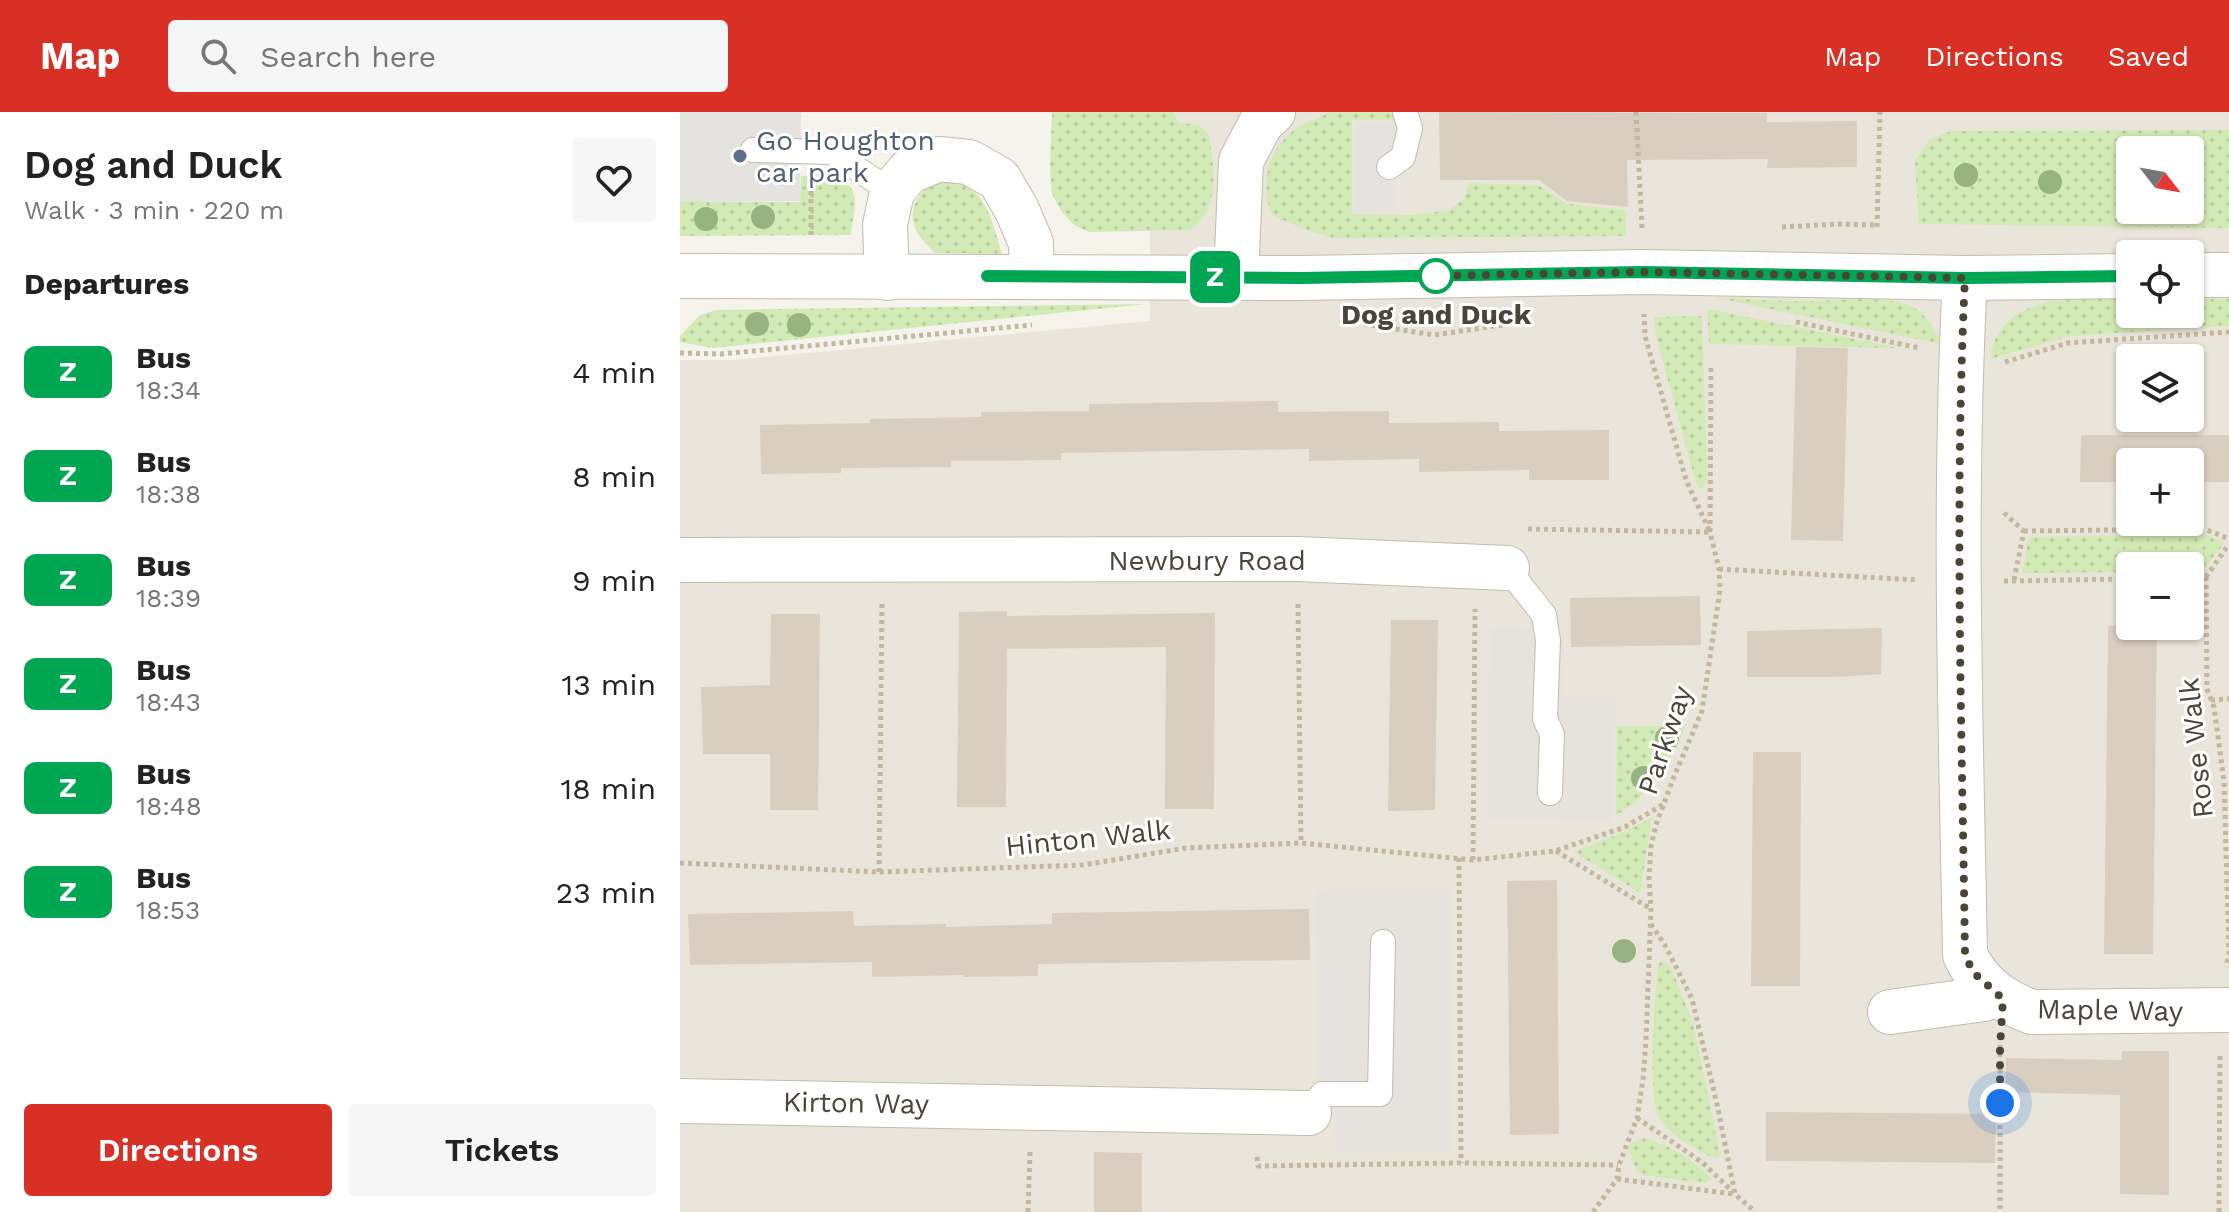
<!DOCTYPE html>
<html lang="en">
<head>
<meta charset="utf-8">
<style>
  :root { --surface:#fff; --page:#f6f6f6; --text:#222; --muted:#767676; --accent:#d93025 }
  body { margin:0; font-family:"Work Sans",sans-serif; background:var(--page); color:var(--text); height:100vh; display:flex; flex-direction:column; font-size:30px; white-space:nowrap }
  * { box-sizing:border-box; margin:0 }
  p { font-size:26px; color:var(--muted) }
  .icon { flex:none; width:44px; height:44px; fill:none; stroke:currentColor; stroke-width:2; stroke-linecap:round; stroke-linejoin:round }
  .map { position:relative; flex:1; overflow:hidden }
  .panel { display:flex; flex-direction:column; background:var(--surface); width:680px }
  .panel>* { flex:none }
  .badge { padding:0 16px; border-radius:12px; font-size:28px; line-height:52px }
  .needle { width:52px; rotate:121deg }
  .fabs { position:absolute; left:1436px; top:24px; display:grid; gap:16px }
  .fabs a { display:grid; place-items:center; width:88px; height:88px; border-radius:8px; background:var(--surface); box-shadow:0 2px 6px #0004; font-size:40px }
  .you { position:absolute; width:40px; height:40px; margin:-20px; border:6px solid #fff; border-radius:50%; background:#1a73e8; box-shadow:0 0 0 12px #1a73e833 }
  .map>.badge { position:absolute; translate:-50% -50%; box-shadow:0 0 0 4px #fff }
  h2 { padding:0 24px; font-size:30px; line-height:72px }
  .round { display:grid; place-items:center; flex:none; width:84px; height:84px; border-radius:8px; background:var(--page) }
  .headline { display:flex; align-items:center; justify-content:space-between; height:136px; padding:0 24px }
  h1 { font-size:38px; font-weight:600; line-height:60px }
  .primary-button { display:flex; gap:16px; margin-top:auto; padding:16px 24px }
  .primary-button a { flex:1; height:92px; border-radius:8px; background:var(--accent); color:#fff; font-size:32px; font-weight:600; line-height:92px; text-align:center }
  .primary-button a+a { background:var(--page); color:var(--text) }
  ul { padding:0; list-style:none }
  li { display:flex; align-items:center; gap:24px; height:104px; padding:0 24px }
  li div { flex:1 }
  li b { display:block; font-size:30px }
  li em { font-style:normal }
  li .badge { min-width:88px; font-weight:700; text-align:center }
  header { display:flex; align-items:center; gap:48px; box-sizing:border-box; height:112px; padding:0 40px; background:var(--accent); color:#fff }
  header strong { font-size:38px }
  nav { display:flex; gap:44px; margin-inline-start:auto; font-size:28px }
  .search { width:560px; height:72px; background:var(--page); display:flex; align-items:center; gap:20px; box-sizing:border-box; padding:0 28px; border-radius:8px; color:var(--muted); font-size:30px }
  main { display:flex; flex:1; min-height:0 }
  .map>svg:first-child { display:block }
  .residential { fill:#eae5da; fill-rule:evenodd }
  .industrial { fill:#e6e2dd }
  .grass { fill:url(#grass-dots); fill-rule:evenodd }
  .parking { fill:#e5e3e0 }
  .building { fill:#d8cfc1 }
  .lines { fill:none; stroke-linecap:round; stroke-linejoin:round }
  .service-casing { stroke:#c2bbae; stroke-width:26 }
  .minor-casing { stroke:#c2bbae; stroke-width:46 }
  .path { stroke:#c4b79f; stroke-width:5; stroke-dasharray:4 4; stroke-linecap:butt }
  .service { stroke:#fff; stroke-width:24 }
  .minor { stroke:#fff; stroke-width:44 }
  .tree { fill:#97b381 }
  .line-casing { stroke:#fff; stroke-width:18 }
  .line { stroke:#00a651; stroke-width:12 }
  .walk { stroke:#4b4439; stroke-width:8; stroke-dasharray:0 14.4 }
  .service-dot { fill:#5c6f8a; stroke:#fff; stroke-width:3 }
  .stop-dot { fill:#fff; stroke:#00a651; stroke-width:4 }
  .labels { text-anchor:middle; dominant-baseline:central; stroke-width:6; stroke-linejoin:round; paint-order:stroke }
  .service-label { font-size:28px; fill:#4e5e75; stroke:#fff; text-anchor:start }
  .stop-label { font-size:28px; font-weight:bold; fill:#4b4439; stroke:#fff }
  .street-label { font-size:28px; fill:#4b4439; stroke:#fff }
</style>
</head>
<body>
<header>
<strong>Map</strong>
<div class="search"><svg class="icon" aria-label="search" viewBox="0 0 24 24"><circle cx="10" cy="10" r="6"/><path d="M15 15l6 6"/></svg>Search here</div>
<nav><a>Map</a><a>Directions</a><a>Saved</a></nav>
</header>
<main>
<section class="panel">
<div class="headline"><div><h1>Dog and Duck</h1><p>Walk · 3 min · 220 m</p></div><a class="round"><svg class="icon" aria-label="heart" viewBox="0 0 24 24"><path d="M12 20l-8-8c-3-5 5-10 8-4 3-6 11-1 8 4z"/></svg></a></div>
<h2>Departures</h2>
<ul>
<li><span class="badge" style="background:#00a651;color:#fff">Z</span><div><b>Bus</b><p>18:34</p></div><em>4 min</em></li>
<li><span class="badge" style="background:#00a651;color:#fff">Z</span><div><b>Bus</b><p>18:38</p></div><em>8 min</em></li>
<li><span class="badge" style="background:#00a651;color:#fff">Z</span><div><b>Bus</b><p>18:39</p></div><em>9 min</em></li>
<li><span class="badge" style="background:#00a651;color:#fff">Z</span><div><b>Bus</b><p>18:43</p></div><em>13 min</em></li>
<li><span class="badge" style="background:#00a651;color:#fff">Z</span><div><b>Bus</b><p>18:48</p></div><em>18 min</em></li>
<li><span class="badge" style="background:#00a651;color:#fff">Z</span><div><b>Bus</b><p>18:53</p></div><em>23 min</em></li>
</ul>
<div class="primary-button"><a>Directions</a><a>Tickets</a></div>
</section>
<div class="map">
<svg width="1549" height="1100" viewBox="0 0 1549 1100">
  <defs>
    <pattern id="grass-dots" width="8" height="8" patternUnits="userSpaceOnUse" patternTransform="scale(2)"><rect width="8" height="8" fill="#d2eab5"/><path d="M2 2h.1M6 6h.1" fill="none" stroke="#b6ca9c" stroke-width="1.8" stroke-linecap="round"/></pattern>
  </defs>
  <rect width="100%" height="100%" fill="#f6f3ec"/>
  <path class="residential" d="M470,0h1079v1100h-1549v-852h53l417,-39zM1450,38h60v60h-60zM1450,142h60v60h-60zM1450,246h60v60h-60zM1450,350h60v60h-60zM1450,454h60v60h-60z"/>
  <g class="industrial">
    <polygon points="810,515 884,516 883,583 935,583 933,709 808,708"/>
    <polygon points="770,776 772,1039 655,1041 654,968 637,967 635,778"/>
  </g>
  <g class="grass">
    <path d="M372,0h121l6,11 19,2 10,8c7,32 13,76 -18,97l-101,2 -15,-7 -12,-13 -10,-18 -2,-25z"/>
    <path d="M649,0h63l3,8h-43v94l60,1 37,-5 15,-11 5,-16 69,2 29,19 59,6v26l-293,2 -27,-8 -34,-15c-13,-34 -4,-69 28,-89 9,-6 21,-7 29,-14z"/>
    <path d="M1549,18v98l-310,-4 -4,-64 15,-21 21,-8zM1450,38h60v60h-60z"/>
    <path d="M149,62c36,13 25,29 22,61l-171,1v-35l120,1 1,-26z"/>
    <path d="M261,67c43,0 51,41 61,75l-67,-1c-6,-7 -14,-13 -18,-21 -12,-23 3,-43 24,-53z"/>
    <path d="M1032,185c29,2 58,4 87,4 31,1 84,-7 112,5 16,8 23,23 30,38z"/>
    <path d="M1450,187v15h60v-15h39v27l-159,10 -79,23c0,-9 2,-16 7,-24 22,-43 91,-36 132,-36z"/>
    <polygon points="467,192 33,236 0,230 0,224 20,203 36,198"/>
    <polygon points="1027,198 1033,198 1219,236 1029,232"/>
    <polygon points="1022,204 1027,366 1023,377 1019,376 1016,371 976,224 974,205"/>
    <polygon points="1525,422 1544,431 1522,460 1510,460 1510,454 1450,454 1450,460 1342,461 1349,425"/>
    <path d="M937,614h68c-15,38 -32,68 -69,89z"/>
    <polygon points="972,705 960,781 894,740 948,718"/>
    <path d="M981,849l10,6 22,56 27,131 -2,4c-10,-1 -18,-7 -27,-12 -13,-8 -25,-16 -32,-29 -12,-19 -4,-125 -1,-152z"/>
    <path d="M964,1026c25,6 50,22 68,41l-9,4 -61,-8 -7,-7 -6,-19 3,-7z"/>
  </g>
  <g class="parking">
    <polygon points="0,0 121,0 120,89 0,89"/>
    <polygon points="675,10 715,11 714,100 674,100"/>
  </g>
  <g class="building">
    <polygon points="759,0 1087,1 1087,10 1177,9 1177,55 1087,56 1088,47 947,48 948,95 887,89 859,68 760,68"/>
    <polygon points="1116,235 1168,236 1163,429 1111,428"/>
    <polygon points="598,289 598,300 709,299 709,311 819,310 819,319 929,318 929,368 849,368 849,358 739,360 739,347 629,349 629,337 381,341 381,348 271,349 271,355 161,356 161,361 81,362 80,313 190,311 190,307 301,305 301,300 409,299 409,292"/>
    <polygon points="1401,323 1549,323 1549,370 1510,370 1510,350 1450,350 1450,370 1400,370"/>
    <polygon points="1020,484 1021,533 891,535 890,486"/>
    <polygon points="327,499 327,504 535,501 534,697 485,697 486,535 327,537 326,695 277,695 279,500"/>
    <polygon points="91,502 140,502 138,698 90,698 90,642 23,642 21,575 90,573"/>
    <polygon points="711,508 758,508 755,698 708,699"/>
    <polygon points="1428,514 1477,514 1473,842 1424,842"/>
    <polygon points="1202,516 1201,562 1157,565 1067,565 1067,519"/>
    <polygon points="1073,640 1121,640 1120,874 1071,874"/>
    <polygon points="877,768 879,1022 830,1023 827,769"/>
    <polygon points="629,797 630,848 358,852 358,864 283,865 283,863 192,865 192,850 10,853 8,802 173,799 174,814 266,812 266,815 372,812 372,801"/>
    <polygon points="1442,939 1489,939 1489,1083 1440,1082 1440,983 1326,980 1326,946 1442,948"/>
    <polygon points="1086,1000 1316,1002 1315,1051 1086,1049"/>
    <polygon points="414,1040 462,1041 462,1100 414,1100"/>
  </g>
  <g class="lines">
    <defs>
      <g id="service">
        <polyline points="73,38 152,40 212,80"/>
        <polyline points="709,55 723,45 730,16 725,0"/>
        <polyline points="827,456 864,503 868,528 865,607 872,622 870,681"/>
        <polyline points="629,1001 642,982 700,982 703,830"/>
      </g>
      <g id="minor">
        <polyline points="1510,163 1549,163"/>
        <polyline points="0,164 621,166 963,160 1285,166 1450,164"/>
        <polyline points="556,165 561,49 581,11 593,0"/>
        <polyline points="207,166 205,113 212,80 228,60 259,47 289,50 319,67 337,98 351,131 352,165"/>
        <path d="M1285,166c-12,225 -4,451 0,677 14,29 36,46 67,57l197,-2"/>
        <polyline points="0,448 617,447 827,456"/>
        <polyline points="1210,900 1304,887 1316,882"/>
        <polyline points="0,989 629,1001"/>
      </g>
    </defs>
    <use href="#service" class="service-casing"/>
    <use href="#minor" class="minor-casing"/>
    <g class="path">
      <polyline points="956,0 962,116"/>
      <polyline points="1102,115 1158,112 1196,113"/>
      <polyline points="1197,115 1200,0"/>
      <polyline points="131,123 131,73"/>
      <polyline points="1116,210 1239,236"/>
      <polyline points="684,212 754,223 849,209"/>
      <polyline points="0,241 41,242 352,213"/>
      <polyline points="1325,250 1388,231 1549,220"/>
      <polyline points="1324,401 1344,419"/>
      <polyline points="848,417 1030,420 1006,368 965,224 964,202"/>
      <polyline points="1344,419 1525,417 1549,427"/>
      <polyline points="1039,457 1238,468"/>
      <polyline points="1526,465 1527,577 1534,595 1544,669 1549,841 1546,855"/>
      <polyline points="1510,466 1526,465 1549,432"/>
      <polyline points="1334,468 1344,419"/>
      <polyline points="1324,469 1450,467"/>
      <polyline points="618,492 621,731"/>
      <polyline points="1531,588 1549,587"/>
      <polyline points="876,739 971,797"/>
      <polyline points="779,746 781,1051"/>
      <polyline points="793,748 795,497"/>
      <polyline points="0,751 199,760 403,753 506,736 621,731 793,748 875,739 945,715 984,692"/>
      <polyline points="199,760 202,489"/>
      <polyline points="971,812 986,835 1012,887 1037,992 1055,1082 1075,1100"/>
      <polyline points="1320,933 1320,1100"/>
      <polyline points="957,1006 1023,1051 1054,1081"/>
      <polyline points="577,1045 578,1054 781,1051 938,1053"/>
      <polyline points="937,1067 1054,1082"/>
      <polyline points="348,1100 350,1040"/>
      <polyline points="913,1100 937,1067 939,1053 957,1006 963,967 966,928 971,797 969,767 971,734 976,713 993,667 1022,599 1040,478 1039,457 1030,420 1031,255"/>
      <polyline points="1539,1100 1540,941"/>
    </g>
    <use href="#service" class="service"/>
    <use href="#minor" class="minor"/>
  </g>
  <g class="tree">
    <circle cx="1286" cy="63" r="12"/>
    <circle cx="1370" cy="70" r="12"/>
    <circle cx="83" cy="105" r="12"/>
    <circle cx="26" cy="107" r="12"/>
    <circle cx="77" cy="212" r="12"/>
    <circle cx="119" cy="213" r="12"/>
    <circle cx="987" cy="626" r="12"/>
    <circle cx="963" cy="666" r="12"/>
    <circle cx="944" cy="839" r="12"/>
  </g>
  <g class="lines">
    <defs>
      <polyline id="line" points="307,164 621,166 963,160 1285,166 1450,164"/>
    </defs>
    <use href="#line" class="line-casing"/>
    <use href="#line" class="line"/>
    <path class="walk" d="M756,164h-11l218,-4 322,6c-11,225 -3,451 0,677l8,17 30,27 -3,50v54"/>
  </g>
  <circle class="service-dot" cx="60" cy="44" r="8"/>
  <circle class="stop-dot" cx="756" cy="164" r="16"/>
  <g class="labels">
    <g class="service-label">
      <text x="76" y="28">Go Houghton<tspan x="76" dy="32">car park</tspan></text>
    </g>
    <g class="stop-label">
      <text x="756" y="202">Dog and Duck</text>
    </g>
    <g class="street-label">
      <text x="527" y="448">Newbury Road</text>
      <text transform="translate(985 628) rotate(-71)">Parkway</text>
      <text transform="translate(1516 636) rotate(-96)">Rose Walk</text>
      <text transform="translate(408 726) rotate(-6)">Hinton Walk</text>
      <text transform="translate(1430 898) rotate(1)">Maple Way</text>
      <text transform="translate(176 991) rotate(1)">Kirton Way</text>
    </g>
  </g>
</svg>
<div class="fabs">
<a><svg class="needle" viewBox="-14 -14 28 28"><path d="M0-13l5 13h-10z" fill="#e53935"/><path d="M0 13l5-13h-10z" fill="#767676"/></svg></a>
<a><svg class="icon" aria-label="locate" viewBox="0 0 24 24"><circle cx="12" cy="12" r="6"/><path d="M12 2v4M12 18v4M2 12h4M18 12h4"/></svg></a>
<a><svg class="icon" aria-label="layers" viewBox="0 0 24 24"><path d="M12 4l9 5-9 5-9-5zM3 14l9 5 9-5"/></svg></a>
<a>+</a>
<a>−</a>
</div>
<div class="you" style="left:1320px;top:991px"></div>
<b class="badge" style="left:535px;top:165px;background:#00a651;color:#fff">Z</b>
</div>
</main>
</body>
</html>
